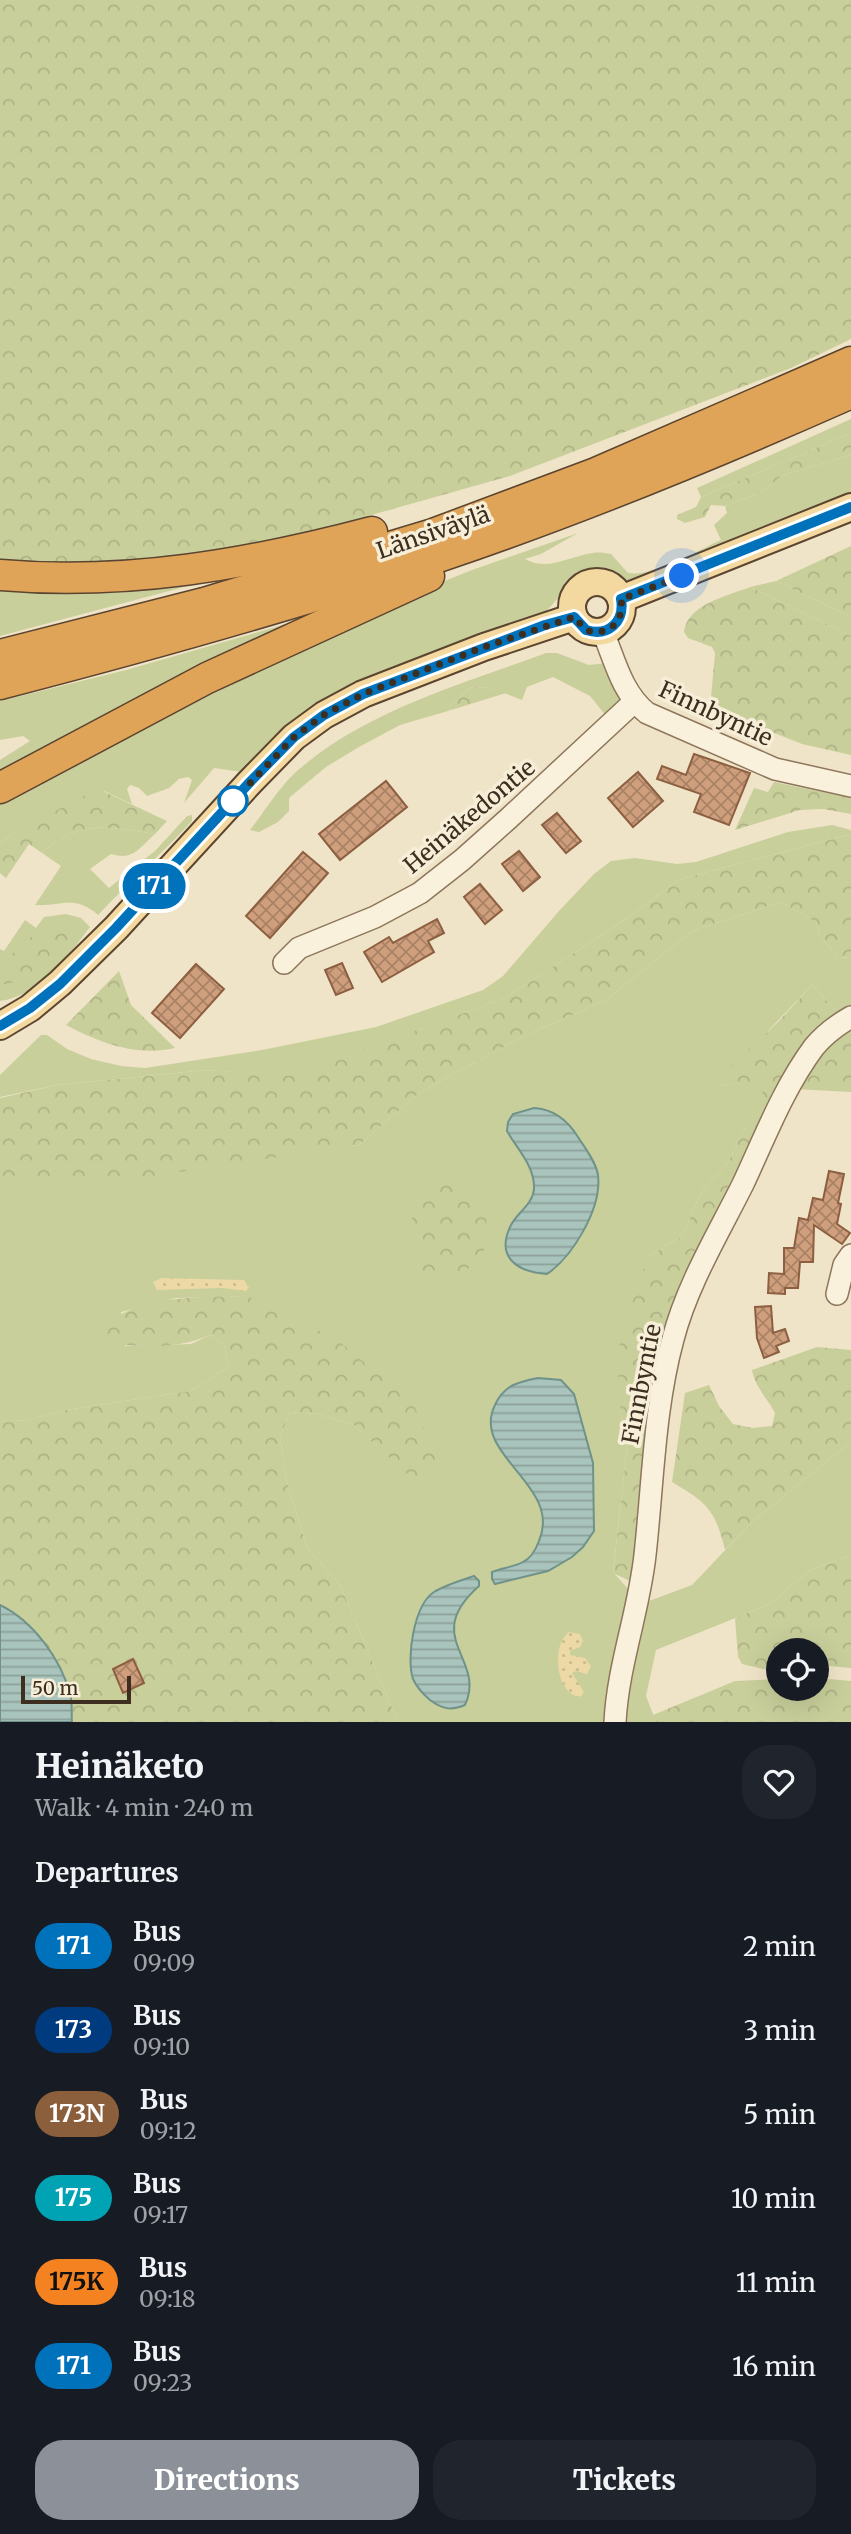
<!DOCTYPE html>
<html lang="en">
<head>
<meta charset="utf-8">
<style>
  :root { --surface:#171b24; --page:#20242c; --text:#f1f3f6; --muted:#9ea1a6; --accent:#8c9099 }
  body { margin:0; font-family:Merriweather,serif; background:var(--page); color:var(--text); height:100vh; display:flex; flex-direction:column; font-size:26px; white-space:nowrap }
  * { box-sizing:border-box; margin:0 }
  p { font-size:23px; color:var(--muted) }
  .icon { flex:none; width:38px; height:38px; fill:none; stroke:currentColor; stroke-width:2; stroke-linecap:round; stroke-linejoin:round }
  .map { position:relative; height:1722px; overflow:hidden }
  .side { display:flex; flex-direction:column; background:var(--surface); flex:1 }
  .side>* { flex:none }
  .badge { padding:0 14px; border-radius:23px; font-size:24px; line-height:46px }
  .fabs { position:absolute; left:766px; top:1638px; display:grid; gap:14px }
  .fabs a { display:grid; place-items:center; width:63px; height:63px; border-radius:50%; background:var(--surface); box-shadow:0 7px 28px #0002; font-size:35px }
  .scale { position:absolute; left:21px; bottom:18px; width:110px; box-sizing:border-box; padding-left:7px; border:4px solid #3d2e20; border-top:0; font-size:19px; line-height:24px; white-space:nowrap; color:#3d2e20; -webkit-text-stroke:5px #f7eed8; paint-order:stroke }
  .you { position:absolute; width:35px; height:35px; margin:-18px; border:5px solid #fff; border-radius:50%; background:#1a73e8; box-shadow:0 0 0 10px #1a73e833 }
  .map>.badge { position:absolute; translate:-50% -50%; box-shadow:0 0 0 4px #fff }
  h2 { padding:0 35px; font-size:26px; line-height:63px }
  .round { display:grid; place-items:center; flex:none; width:74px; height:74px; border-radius:28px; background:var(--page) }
  .headline { display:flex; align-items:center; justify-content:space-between; height:119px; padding:0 35px }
  h1 { font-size:33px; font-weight:800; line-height:52px }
  .cta { display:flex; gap:14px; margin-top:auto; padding:14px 35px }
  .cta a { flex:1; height:80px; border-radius:28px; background:var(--accent); color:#fff; font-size:28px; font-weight:800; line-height:80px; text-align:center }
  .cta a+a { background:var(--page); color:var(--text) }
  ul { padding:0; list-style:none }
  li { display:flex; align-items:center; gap:21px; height:84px; padding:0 35px }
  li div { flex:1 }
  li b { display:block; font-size:26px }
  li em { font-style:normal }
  li .badge { min-width:77px; font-weight:700; text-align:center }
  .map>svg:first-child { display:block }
  .grass { fill:#c9cf9b }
  .forest { fill:url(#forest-crowns) }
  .sand { fill:url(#sand-dots) }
  .water { fill:url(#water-rules); stroke:#6f938a; stroke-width:2 }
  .building { fill:url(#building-cross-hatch); stroke:#8d5f41; stroke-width:2 }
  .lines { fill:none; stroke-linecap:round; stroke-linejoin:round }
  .minor-casing { stroke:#8d765c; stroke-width:24 }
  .major-casing { stroke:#5b4430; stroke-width:30 }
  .highway-casing { stroke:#5b4430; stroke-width:33 }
  .minor { stroke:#faf1dc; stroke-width:21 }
  .major { stroke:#f3d9a0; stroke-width:26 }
  .highway { stroke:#e0a458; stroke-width:30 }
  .line-casing { stroke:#fff; stroke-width:16 }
  .line { stroke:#0072bc; stroke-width:10 }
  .walk { stroke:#3d2e20; stroke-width:7; stroke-dasharray:0 12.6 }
  .stop-dot { fill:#fff; stroke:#0072bc; stroke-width:3.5 }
  .labels { text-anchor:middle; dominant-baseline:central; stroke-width:7; stroke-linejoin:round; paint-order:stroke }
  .street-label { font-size:23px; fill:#3d2e20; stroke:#f7eed8 }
</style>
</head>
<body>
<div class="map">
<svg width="851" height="1722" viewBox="0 0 851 1722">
  <defs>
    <pattern id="forest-crowns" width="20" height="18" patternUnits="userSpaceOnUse" patternTransform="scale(1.75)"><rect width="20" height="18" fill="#c9cf9b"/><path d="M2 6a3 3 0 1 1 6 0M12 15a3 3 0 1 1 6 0" fill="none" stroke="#aeb285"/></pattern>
    <pattern id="sand-dots" width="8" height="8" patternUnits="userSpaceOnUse" patternTransform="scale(1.75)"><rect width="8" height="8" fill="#ecd9a5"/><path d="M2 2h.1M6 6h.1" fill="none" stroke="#cbbb8e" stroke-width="1.8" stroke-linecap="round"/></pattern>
    <pattern id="water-rules" width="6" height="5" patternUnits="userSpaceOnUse" patternTransform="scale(1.75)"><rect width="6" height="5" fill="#a9c4bc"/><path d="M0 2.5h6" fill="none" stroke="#8ba098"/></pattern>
    <pattern id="building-cross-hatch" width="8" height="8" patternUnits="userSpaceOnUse" patternTransform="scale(1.75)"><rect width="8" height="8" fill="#cf9f7d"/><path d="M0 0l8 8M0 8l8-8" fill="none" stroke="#a98266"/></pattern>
  </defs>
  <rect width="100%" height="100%" fill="#f0e4c8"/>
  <g class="grass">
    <polygon points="851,419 851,435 844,436 701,497 697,488"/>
    <path d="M851,455v42l-221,85c-9,-2 -18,-7 -27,-9 -30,-6 -42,27 -62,43l-299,156 -28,-4 -30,35 8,-23 -4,-3 -9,2 -10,9 -22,8 -8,-8 -9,-3 -3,4 5,15 -28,-13 -93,44 -11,8v-42l355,-184 117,-47 106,-37 -37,21 -16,5c23,13 44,-3 68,-6 6,-1 12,0 18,1l17,19c26,4 68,-22 93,-33l-7,-15 13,-12 -2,-7 35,-13 23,-18z"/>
    <polygon points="776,581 851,617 851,636 750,587"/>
    <polygon points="203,582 0,636 0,586"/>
    <polygon points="286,624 0,776 0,760 30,741 23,736 0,740 0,701 126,670"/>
    <path d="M546,653h11l32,12 18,-2 14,33v6l-14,15 -17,-21 -37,-19 -26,10 -5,13 -30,-12 -21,-1 -19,17 -4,7 -48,14 -41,22 -33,20 -37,31v13l-11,11 -19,10 -9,-2c15,-19 29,-43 47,-59 70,-61 163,-86 249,-118z"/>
    <path d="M192,815v6c-30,33 -63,61 -94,94 -24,-21 -37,-8 -63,-10l26,-39 -19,-13c37,-34 68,-26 113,-19 -16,14 -22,27 -44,20l-21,15 19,19 47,-38 31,-34z"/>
    <polygon points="832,825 851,830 851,837 847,835 678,880 626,919 505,998 292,1077 206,1070 57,1085 0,1097 0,1075 41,1035 47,1035 67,1049 91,1059 121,1066 145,1068 262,1050 376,1027 483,990 503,976 559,911 594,874 611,861 635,858 677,864 696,862 788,832"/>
    <path d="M781,902l35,20 4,14 19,22 12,-1v49l-14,6 -25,-27 -93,97 5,4c15,-3 27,-6 40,4l-36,73 -26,28 -20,45 -34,21 -27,157 6,34 -14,124 25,28v5l54,-20 60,-63 99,-80v113l-41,15 -40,34 -114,46 -10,46 10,26h-258l-58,-137 -33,-37 -21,-69 -6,-42 10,-25 27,2 37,11 63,57 -170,-186 -71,2 -55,14 4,34 66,-2 19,-9 14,10 5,22 -39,24 -124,19 -40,10 -26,2v-244l359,-33 60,-52 105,-57 82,-36 86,-69z"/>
    <path d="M66,914l15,4 9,9c-22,29 -51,69 -90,74v-52l4,2 21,-31 11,8 8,-11z"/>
  </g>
  <g class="forest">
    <polygon points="0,0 851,0 851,339 791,368 510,476 254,548 141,563 30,565 0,561"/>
    <polygon points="851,435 851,455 783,475 760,493 725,506 711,505 705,517 685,523 677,519 677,515 696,507 701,497 844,436"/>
    <polygon points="851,546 851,617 776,581"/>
    <path d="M750,587l101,49v119l-49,-11 -92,-36 5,-55 -3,-6 -24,-9 -4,-6c3,-28 44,-36 66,-45z"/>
    <polygon points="471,687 492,688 506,693 448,711 452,704"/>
    <polygon points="774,782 851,798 851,814 823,809 800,810 735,830 754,788 768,792"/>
    <path d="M103,791l64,30 -12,13c-45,-7 -76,-15 -113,19l-13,-9 -23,34 -6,-5v-30l11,-8 78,-42z"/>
    <polygon points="847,835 851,837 851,957 839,958 820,936 816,922 781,902 692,931 606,1000 524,1036 419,1093 359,1145 94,1185 0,1178 0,1098 57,1085 206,1070 292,1076 505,998 626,919 678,880"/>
    <polygon points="76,924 71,938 54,949 46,962 16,982 0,985 0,960 12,954 35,934"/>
    <path d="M119,971l12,34 44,43c-39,9 -75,-5 -109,-23z"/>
    <path d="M812,985l25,27 -21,16 -17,23 -21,35 -30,69 -68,136 -46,292 -21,-10 14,-125 -6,-34 -4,-60 14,-49 17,-48 34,-21 20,-45 26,-28 35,-72c-12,-11 -24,-8 -39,-5l-5,-4 8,-13 51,-47z"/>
    <polygon points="851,1027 851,1092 794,1089 828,1043"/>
    <path d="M445,1182c27,9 48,29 41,59 -2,9 -4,18 -12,24 -13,9 -32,10 -47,11l-9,-11 -1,-21 -7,-35 2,-12 12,-9z"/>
    <path d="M247,1296l89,43 77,64 29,68 -25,12 -63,-58 -37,-11 -27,-2 -10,25 6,42 21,69 33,37 58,137h-326l-1,-26 -42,-69 -29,-22v-183l26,-2 40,-10 124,-19 39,-24 -5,-22 -14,-10c-33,15 -75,12 -111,7 11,-49 110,-45 148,-46z"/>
    <path d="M817,1347l34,3v92l-99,80 -27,28c-10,-41 -18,-47 -53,-68l13,-89 24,-8 10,21 14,18 20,4 19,-2 3,-13c-8,-15 -20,-26 -23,-43z"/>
    <polygon points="851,1555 851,1668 817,1665 817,1650 779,1650 779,1668 763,1669 742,1664 738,1657 735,1618 770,1604 810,1570"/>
    <polygon points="817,1678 851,1681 851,1722 656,1722 653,1715 735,1681 779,1679 779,1689 817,1689"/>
  </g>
  <g class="sand">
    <polygon points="162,1278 244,1280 249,1287 246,1291 223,1288 157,1290 153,1282"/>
    <path d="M569,1632l11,2 3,7 -3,6 -10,4v4l15,3 6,8 -4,8 -11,-3 -4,2 12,19 -4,5c-23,-2 -30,-51 -11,-65z"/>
  </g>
  <g class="water">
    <path d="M534,1108c19,1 34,13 44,29 7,11 18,25 20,38 4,33 -25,81 -51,99 -30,-2 -52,-17 -36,-49 6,-12 22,-21 23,-36 1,-23 -17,-40 -27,-58l1,-9 5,-8z"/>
    <path d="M538,1378l23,2 13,14 19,69 1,68 -11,16 -11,10 -24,14 -53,13 -3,-5v-7c10,-4 22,-5 31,-10 9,-4 13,-13 16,-21 24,-56 -69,-86 -44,-136 9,-20 23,-23 43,-27z"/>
    <path d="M474,1576l5,5v5c-59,52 8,73 -14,119 -14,6 -23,4 -35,-5 -7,-6 -13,-12 -17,-21 -7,-21 1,-74 21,-87 11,-7 28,-12 40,-16z"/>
    <path d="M0,1605c33,16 61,54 70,89 3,9 1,19 2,28h-72z"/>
  </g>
  <g class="building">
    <polygon points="694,754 750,773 729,825 694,812 701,794 657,779 662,766 686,775"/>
    <polygon points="638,772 663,801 633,827 608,798"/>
    <polygon points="386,781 407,807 340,860 319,834"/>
    <polygon points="557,813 581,841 566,853 542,825"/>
    <polygon points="519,851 540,877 523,891 502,864"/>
    <polygon points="303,852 328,873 270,938 246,916"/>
    <polygon points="480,884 502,910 485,924 464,897"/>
    <polygon points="437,919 444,933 428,941 434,952 382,982 364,952 389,937 393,943"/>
    <polygon points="342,963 353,988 336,995 325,970"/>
    <polygon points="196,964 224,989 180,1038 152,1013"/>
    <polygon points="829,1171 844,1174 838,1203 841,1204 837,1224 850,1233 842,1244 814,1225 813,1262 800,1262 798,1288 785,1288 785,1294 768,1293 769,1273 784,1274 784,1248 794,1248 799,1218 808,1220 813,1198 823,1200"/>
    <polygon points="771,1306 773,1333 785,1329 789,1341 776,1346 779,1352 764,1358 757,1338 755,1307"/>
    <polygon points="133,1659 144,1683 123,1693 113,1669"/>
  </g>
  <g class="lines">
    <defs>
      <g id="minor">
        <path d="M603,632c12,29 19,61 44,81l128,56 76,17"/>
        <polyline points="284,963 299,948 375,917 420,893 462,860 508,819 634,702"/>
        <polyline points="837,1294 844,1265 851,1255"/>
        <path d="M615,1722c3,-57 24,-111 30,-167 8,-72 9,-146 28,-216 14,-54 45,-105 70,-155 22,-47 40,-95 71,-137 10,-12 23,-22 37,-30"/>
      </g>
      <g id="major">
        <circle cx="597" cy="607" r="25"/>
        <polyline points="621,599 851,507"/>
        <polyline points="0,1026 30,1008 60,983 116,928 250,782 294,737 324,715 363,694 484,647 574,617"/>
      </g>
      <g id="highway">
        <path d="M0,575c125,11 251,-11 372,-43"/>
        <polyline points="0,655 204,603 433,534 596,473 851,362"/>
        <path d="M0,684c147,-38 293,-79 438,-127 140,-47 278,-104 413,-164"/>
        <polyline points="0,788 207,678 429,576"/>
      </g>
    </defs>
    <use href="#minor" class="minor-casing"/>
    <use href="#major" class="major-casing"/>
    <use href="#highway" class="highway-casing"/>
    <use href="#minor" class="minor"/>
    <use href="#major" class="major"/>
    <use href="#highway" class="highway"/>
  </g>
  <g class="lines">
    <defs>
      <path id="line" d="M0,1026l30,-18 30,-24 56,-56 134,-146 44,-45 30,-22 39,-21 182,-69 29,-8 12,13c22,7 39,-8 35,-31l230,-92"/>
    </defs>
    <use href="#line" class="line-casing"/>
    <use href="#line" class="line"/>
    <path class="walk" d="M233,801l61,-64 30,-22 39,-21 121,-47 90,-30 12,13c22,7 39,-8 35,-31l61,-23"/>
  </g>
  <circle class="stop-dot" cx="233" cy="801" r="14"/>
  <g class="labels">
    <g class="street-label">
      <text transform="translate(433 532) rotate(-19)">Länsiväylä</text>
      <text transform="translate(716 713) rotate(25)">Finnbyntie</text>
      <text transform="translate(469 816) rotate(-40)">Heinäkedontie</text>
      <text transform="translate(641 1384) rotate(-79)">Finnbyntie</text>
    </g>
  </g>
</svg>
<div class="fabs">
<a><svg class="icon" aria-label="locate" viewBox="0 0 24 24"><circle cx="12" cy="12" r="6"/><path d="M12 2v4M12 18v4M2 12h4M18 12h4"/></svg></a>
</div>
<div class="scale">50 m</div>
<div class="you" style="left:682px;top:576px"></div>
<b class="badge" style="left:154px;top:886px;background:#0072bc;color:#fff">171</b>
</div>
<section class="side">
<div class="headline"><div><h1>Heinäketo</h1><p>Walk · 4 min · 240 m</p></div><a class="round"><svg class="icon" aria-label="heart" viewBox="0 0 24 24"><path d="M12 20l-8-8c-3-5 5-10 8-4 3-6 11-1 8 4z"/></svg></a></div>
<h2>Departures</h2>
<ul>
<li><span class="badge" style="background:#0072bc;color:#fff">171</span><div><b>Bus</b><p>09:09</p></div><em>2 min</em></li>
<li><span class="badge" style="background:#003b80;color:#fff">173</span><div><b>Bus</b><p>09:10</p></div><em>3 min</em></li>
<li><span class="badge" style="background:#8b5e3c;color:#fff">173N</span><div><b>Bus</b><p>09:12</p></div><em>5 min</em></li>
<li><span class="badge" style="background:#00a3b4;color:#fff">175</span><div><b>Bus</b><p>09:17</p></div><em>10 min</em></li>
<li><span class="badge" style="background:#f58220;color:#111">175K</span><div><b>Bus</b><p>09:18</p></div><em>11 min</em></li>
<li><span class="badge" style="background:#0072bc;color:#fff">171</span><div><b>Bus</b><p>09:23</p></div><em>16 min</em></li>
</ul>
<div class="cta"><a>Directions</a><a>Tickets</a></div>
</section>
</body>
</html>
